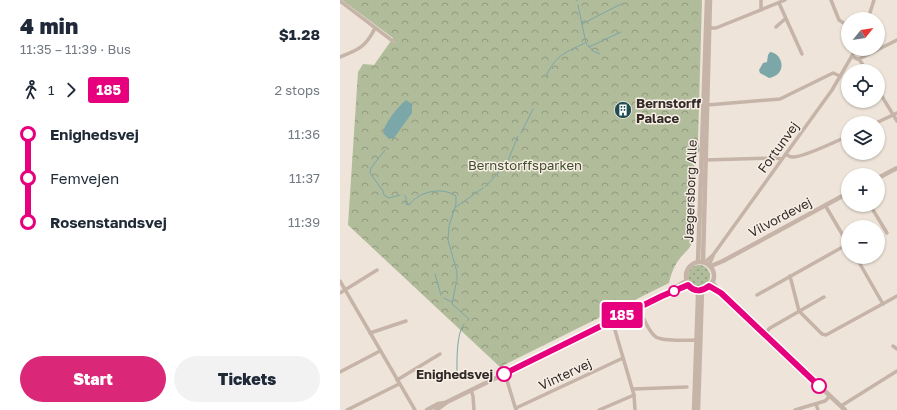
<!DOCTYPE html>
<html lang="en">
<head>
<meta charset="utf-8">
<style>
  :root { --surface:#fff; --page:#f2f2f3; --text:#1f2937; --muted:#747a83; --accent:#db2777 }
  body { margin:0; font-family:"Golos Text",sans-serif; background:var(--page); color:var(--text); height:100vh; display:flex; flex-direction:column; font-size:15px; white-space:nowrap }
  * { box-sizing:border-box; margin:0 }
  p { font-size:13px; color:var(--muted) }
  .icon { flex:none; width:22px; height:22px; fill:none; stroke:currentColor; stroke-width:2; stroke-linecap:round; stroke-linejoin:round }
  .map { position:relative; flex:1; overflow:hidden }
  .drawer { display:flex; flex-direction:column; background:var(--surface); width:340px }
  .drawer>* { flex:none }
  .badge { padding:0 8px; border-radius:3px; font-size:14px; line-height:26px }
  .needle { width:26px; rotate:60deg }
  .fabs { position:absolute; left:501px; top:12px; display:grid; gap:8px }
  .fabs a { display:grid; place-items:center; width:44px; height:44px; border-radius:50%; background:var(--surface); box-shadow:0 1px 3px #0004; font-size:20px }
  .map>.badge { position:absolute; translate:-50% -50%; box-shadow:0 0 0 2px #fff }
  .legs { display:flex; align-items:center; gap:6px; height:44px; padding:0 20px; font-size:13px }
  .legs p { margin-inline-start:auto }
  .overview { display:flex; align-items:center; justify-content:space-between; height:68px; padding:0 20px }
  h1 { font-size:22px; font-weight:800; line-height:30px }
  .primary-button { display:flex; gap:8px; margin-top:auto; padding:8px 20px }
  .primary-button a { flex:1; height:46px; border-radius:24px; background:var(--accent); color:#fff; font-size:16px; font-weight:800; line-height:46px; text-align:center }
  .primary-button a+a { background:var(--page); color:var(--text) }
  ul { padding:0 20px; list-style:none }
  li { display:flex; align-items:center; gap:14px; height:44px; font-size:15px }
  li i { display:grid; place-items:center; width:6px; height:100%; margin:0 5px; background:currentColor }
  li i::after { content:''; width:10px; height:10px; margin:-5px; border:3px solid; border-radius:50%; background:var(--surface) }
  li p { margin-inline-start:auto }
  li:first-child i { background:linear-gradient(#0000 50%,currentColor 0) }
  li:last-child i { background:linear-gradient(currentColor 50%,#0000 0) }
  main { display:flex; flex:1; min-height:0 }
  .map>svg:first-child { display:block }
  .grass { fill:url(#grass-dots) }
  .forest { fill:url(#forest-crowns) }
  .water { fill:#7ba7a9 }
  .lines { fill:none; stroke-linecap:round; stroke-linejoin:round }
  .stream { stroke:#7ba7a9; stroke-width:1 }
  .minor { stroke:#c5b4a7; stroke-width:3.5 }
  .tertiary { stroke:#c5b4a7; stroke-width:4.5 }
  .line-1-casing { stroke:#fff; stroke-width:9 }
  .line-1 { stroke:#e6007e; stroke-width:6 }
  .stop-1-dot { fill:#fff; stroke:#e6007e; stroke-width:2 }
  .labels { text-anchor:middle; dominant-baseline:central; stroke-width:3; stroke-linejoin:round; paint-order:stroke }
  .poi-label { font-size:13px; font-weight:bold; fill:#322a27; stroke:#f7eee5; text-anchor:start }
  .street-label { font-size:13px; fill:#322a27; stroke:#f7eee5 }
  .park-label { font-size:13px; fill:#424e2d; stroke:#f7eee5 }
  .stop-label { font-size:13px; font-weight:bold; fill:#322a27; stroke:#f7eee5; text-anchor:end }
</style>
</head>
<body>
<main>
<section class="drawer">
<div class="overview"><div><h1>4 min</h1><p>11:35 – 11:39 · Bus</p></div><b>$1.28</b></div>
<div class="legs"><svg class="icon" aria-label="walk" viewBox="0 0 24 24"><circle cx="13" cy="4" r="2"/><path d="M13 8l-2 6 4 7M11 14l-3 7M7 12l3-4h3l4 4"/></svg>1<svg class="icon" aria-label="forward" viewBox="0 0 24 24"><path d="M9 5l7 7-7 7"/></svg><b class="badge" style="background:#e6007e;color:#fff">185</b><p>2 stops</p></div>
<ul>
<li><i style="color:#e6007e"></i><b>Enighedsvej</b><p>11:36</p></li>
<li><i style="color:#e6007e"></i><span>Femvejen</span><p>11:37</p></li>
<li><i style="color:#e6007e"></i><b>Rosenstandsvej</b><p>11:39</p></li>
</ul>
<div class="primary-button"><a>Start</a><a>Tickets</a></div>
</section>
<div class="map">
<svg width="557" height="410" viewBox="0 0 557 410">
  <defs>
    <pattern id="grass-dots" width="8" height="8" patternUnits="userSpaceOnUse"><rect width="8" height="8" fill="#b1bc9b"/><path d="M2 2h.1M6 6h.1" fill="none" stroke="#91997e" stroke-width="1.8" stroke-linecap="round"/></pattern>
    <pattern id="forest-crowns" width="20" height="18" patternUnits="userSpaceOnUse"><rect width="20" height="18" fill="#b1bc9b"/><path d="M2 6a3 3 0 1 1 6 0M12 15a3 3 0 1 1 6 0" fill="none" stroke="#91997e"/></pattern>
  </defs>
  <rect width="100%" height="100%" fill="#eee4d9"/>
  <circle class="grass" cx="359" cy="276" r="11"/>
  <path class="forest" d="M2,0h360l-4,142 2,9 -10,11 6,5 -4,75c-2,7 -6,9 -11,15 -6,7 -10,16 -12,26l-169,84 -152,-142 10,-153 5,-8 11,1 19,-27z"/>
  <g class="water">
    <path d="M430,52c13,1 18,23 -1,26l-9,-5 -1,-3 4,-7 4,-1 1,-7z"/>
    <path d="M66,100l6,4v9l-18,25 -5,1 -6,-6c2,-11 15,-26 23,-33z"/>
  </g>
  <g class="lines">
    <g class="stream">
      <polyline points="237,0 237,1"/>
      <polyline points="238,5 246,43 253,51 260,54"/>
      <polyline points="242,24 281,4"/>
      <polyline points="249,47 281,32"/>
      <path d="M206,77c8,-21 20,-25 39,-34"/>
      <polyline points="181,133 193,109"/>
      <polyline points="45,150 31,168 30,173 43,191 44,195 49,198 60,195"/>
      <polyline points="145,187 167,163 178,136"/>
      <path d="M64,195l2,2v7l3,1c9,-13 32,-19 47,-9v8l-7,22 -1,14 9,32v9"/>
      <polyline points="116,207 143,188"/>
      <polyline points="95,274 101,295"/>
      <polyline points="116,284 112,304 129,319 127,321"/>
      <polyline points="104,298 112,302"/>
      <path d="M117,375c0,-12 -1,-42 7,-51"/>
    </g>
    <g class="minor">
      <polyline points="491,0 499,20 508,26"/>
      <polyline points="0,1 54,42"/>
      <polyline points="439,3 462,54"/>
      <polyline points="421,10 421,0"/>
      <polyline points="528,19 534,0"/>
      <polyline points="436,27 445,19"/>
      <polyline points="367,28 376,28 445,0"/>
      <polyline points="512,56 517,59 519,59 557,40"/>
      <path d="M0,57c18,-7 26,-10 35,-29"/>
      <polyline points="519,59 527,71"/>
      <polyline points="538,90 557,121"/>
      <polyline points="367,105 440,99 493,73 500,76"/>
      <polyline points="536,123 557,113"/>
      <path d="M446,154c0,1 5,3 6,3 10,1 45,-16 56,-21"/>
      <polyline points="365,160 436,158 442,159"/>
      <polyline points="485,205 508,244"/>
      <polyline points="530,205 547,233"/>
      <polyline points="516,257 543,304"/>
      <polyline points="365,262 373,255 492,90 516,49"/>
      <polyline points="369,265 373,256"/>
      <polyline points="450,276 459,311 482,334 486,335 557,296"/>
      <polyline points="0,281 75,410"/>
      <polyline points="0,293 37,270"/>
      <polyline points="417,295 508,244"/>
      <path d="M298,307c5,9 10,25 18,30 8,5 32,3 42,3"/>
      <polyline points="272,320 294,395 295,410"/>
      <polyline points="30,333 66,321"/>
      <polyline points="424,334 430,328 484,297"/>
      <polyline points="553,346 557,349"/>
      <polyline points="0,372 40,351"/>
      <polyline points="165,374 176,410"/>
      <polyline points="57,380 100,354"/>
      <polyline points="293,389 347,387"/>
      <polyline points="131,390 133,396 134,410"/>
      <polyline points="476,404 478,410"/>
      <polyline points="501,406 557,371"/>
      <polyline points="176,408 283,358"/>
      <polyline points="7,410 59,384"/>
      <polyline points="259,410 294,395"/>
      <polyline points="455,410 485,401 490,396"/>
    </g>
    <g class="tertiary">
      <polyline points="538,178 557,168"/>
      <polyline points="363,261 370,0"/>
      <circle cx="360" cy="276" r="14"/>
      <polyline points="358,262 367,0"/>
      <polyline points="371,266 383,261 508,193"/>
      <polyline points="372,282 381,293 402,313 505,410"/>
      <polyline points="87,410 98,404 105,403"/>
      <polyline points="96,410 107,402 322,296 346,281"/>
      <polyline points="354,410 358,297 357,290"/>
      <polyline points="358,410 362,290"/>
    </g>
  </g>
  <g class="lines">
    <defs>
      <path id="line-1" d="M164,374l158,-78 26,-11c6,7 14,7 21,1l12,7 98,93"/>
    </defs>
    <use href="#line-1" class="line-1-casing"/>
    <use href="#line-1" class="line-1"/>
  </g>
  <defs>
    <symbol id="building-disc" viewBox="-11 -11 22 22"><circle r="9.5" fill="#204d50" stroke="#f7eee5"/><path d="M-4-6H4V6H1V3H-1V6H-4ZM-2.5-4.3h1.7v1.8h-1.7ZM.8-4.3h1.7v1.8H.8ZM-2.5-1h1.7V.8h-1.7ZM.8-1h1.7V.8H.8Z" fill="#fff"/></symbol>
  </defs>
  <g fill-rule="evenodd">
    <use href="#building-disc" x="273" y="100" width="20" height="20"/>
  </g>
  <g class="stop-1-dot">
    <circle cx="334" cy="291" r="5"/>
    <circle cx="164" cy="374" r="7"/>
    <circle cx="479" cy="386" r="7"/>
  </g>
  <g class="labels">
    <g class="poi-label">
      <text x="296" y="103">Bernstorff<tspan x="296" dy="15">Palace</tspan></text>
    </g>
    <g class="street-label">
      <text transform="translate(438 147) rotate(-54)">Fortunvej</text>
      <text transform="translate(350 191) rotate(-88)">Jægersborg Alle</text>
      <text transform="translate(440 217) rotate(-28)">Vilvordevej</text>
      <text transform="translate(225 374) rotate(-25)">Vintervej</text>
    </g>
    <g class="park-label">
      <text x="185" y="165">Bernstorffsparken</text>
    </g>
    <g class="stop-label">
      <text x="153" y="374">Enighedsvej</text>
    </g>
  </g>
</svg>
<div class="fabs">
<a><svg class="needle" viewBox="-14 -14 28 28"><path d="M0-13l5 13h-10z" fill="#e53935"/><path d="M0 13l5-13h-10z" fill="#747a83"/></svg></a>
<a><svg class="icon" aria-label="locate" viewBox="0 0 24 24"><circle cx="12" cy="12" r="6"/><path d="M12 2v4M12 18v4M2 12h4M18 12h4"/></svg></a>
<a><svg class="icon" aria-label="layers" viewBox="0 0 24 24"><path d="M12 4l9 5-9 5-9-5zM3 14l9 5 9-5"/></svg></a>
<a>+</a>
<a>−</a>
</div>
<b class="badge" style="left:282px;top:315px;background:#e6007e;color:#fff">185</b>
</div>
</main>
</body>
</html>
